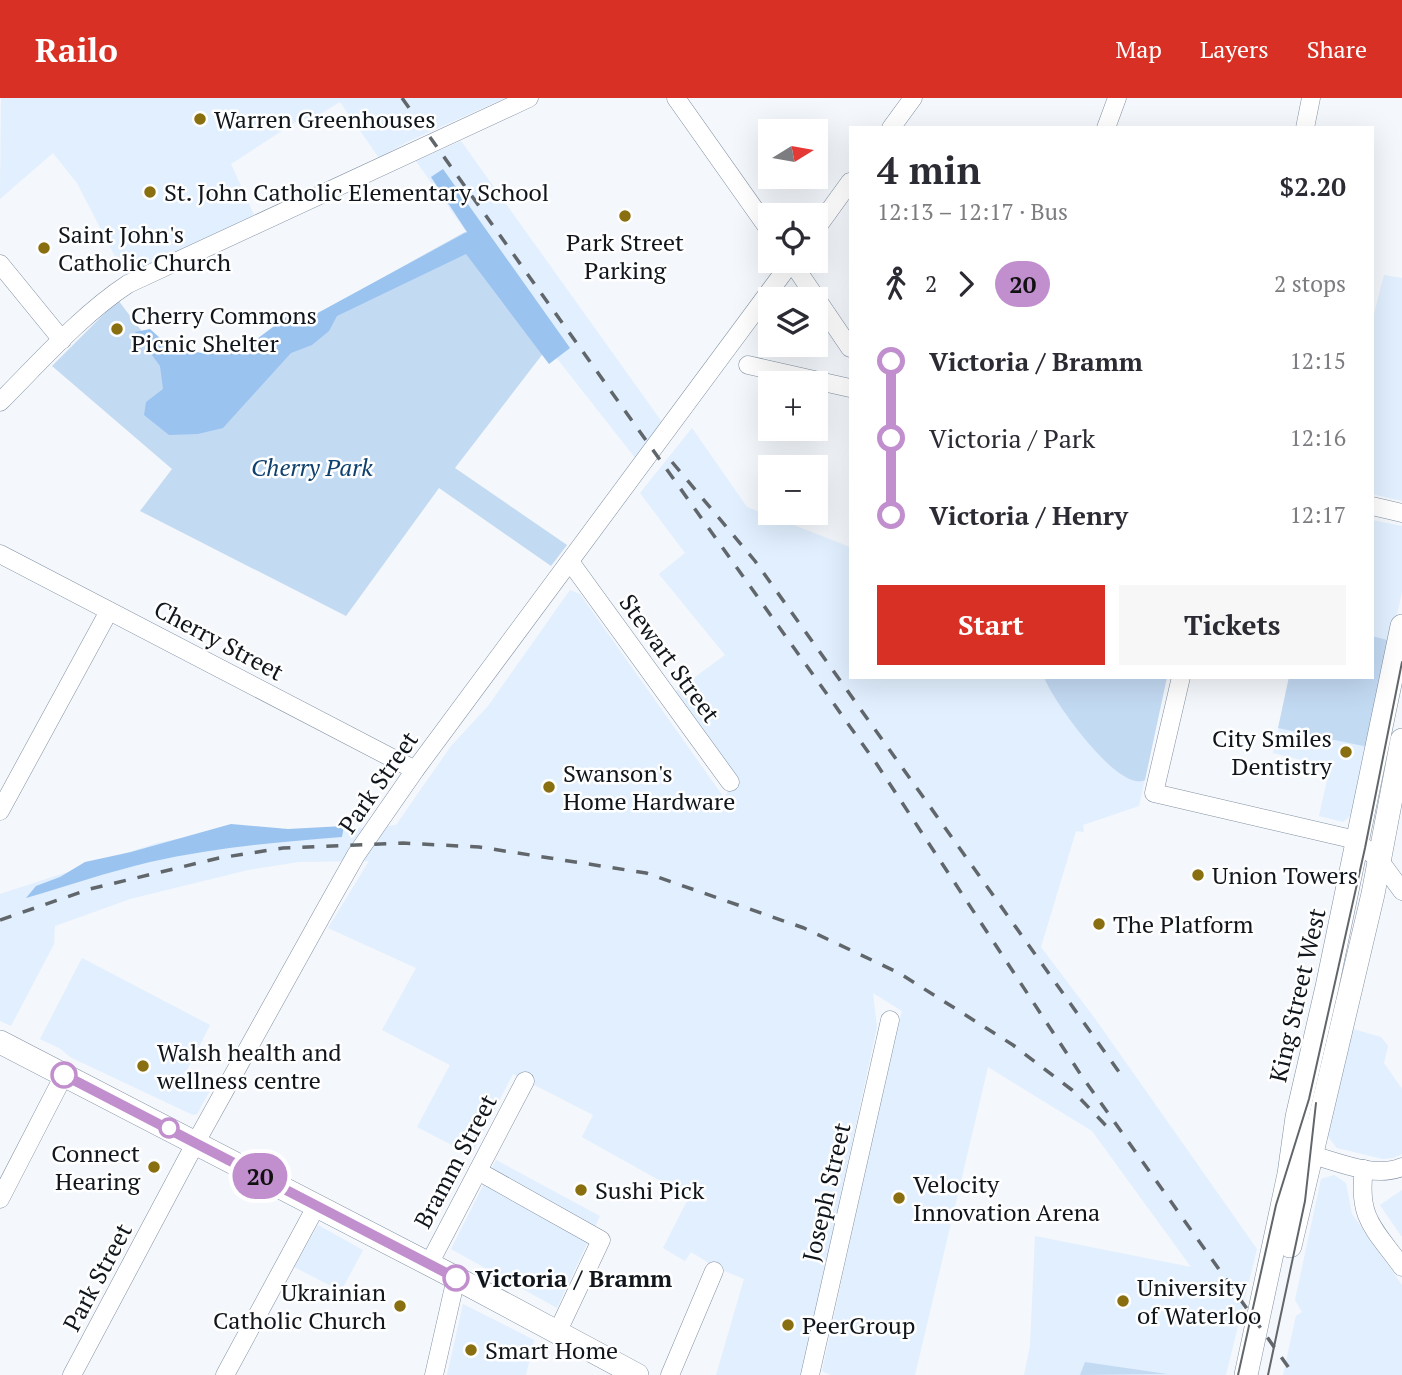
<!DOCTYPE html>
<html lang="en">
<head>
<meta charset="utf-8">
<style>
  :root { --surface:#fff; --page:#f7f7f7; --text:#2b2b33; --muted:#7c7c81; --accent:#d93025 }
  body { margin:0; font-family:"PT Serif",serif; background:var(--page); color:var(--text); height:100vh; display:flex; flex-direction:column; font-size:26px; white-space:nowrap }
  * { box-sizing:border-box; margin:0 }
  p { font-size:23px; color:var(--muted) }
  .icon { flex:none; width:38px; height:38px; fill:none; stroke:currentColor; stroke-width:2; stroke-linecap:round; stroke-linejoin:round }
  .map { position:relative; flex:1; overflow:hidden }
  .sheet { position:absolute; left:849px; top:28px; width:525px; height:553px; display:flex; flex-direction:column; background:var(--surface); border-radius:0px; box-shadow:0 7px 28px #0002 }
  .sheet>* { flex:none }
  .badge { padding:0 14px; border-radius:23px; font-size:24px; line-height:46px }
  .needle { width:46px; rotate:79deg }
  .controls { position:absolute; left:758px; top:21px; display:grid; gap:14px }
  .controls a { display:grid; place-items:center; width:70px; height:70px; border-radius:0px; background:var(--surface); box-shadow:0 7px 28px #0002; font-size:35px }
  .map>.badge { position:absolute; translate:-50% -50%; box-shadow:0 0 0 4px #fff }
  .legs { display:flex; align-items:center; gap:10px; height:77px; padding:0 28px; font-size:23px }
  .legs p { margin-inline-start:auto }
  .overview { display:flex; align-items:center; justify-content:space-between; height:119px; padding:0 28px }
  h1 { font-size:38px; font-weight:700; line-height:52px }
  .cta { display:flex; gap:14px; margin-top:auto; padding:14px 28px }
  .cta a { flex:1; height:80px; border-radius:0px; background:var(--accent); color:#fff; font-size:28px; font-weight:700; line-height:80px; text-align:center }
  .cta a+a { background:var(--page); color:var(--text) }
  ul { padding:0 28px; list-style:none }
  li { display:flex; align-items:center; gap:24px; height:77px; font-size:26px }
  li i { display:grid; place-items:center; width:10px; height:100%; margin:0 9px; background:currentColor }
  li i::after { content:''; width:18px; height:18px; margin:-9px; border:5px solid; border-radius:50%; background:var(--surface) }
  li p { margin-inline-start:auto }
  li:first-child i { background:linear-gradient(#0000 50%,currentColor 0) }
  li:last-child i { background:linear-gradient(currentColor 50%,#0000 0) }
  header { display:flex; align-items:center; gap:42px; box-sizing:border-box; height:98px; padding:0 35px; background:var(--accent); color:#fff }
  header strong { font-size:33px }
  nav { display:flex; gap:38px; margin-inline-start:auto; font-size:24px }
  .map>svg:first-child { display:block }
  .built { fill:#e1effe }
  .green { fill:#c3daf3 }
  .forest { fill:#9ac3ef }
  .lines { fill:none; stroke-linecap:round; stroke-linejoin:round }
  .minor-casing { stroke:#8090a3; stroke-width:19 }
  .major-casing { stroke:#8090a3; stroke-width:24 }
  .minor { stroke:#fff; stroke-width:18 }
  .major { stroke:#fff; stroke-width:23 }
  .tram { stroke:#61666b; stroke-width:2 }
  .rail { stroke:#61666b; stroke-width:3.5; stroke-dasharray:12 12; stroke-linecap:butt }
  .line-1-casing { stroke:#fff; stroke-width:16 }
  .line-1 { stroke:#c18fce; stroke-width:10 }
  .poi-dot { fill:#896f10; stroke:#fff; stroke-width:2.5 }
  .stop-1-dot { fill:#fff; stroke:#c18fce; stroke-width:3.5 }
  .labels { text-anchor:middle; dominant-baseline:central; stroke-width:5; stroke-linejoin:round; paint-order:stroke }
  .poi-label { font-size:24px; fill:#10161c; stroke:#fff; text-anchor:start }
  .park-label { font-size:24px; font-style:italic; fill:#0f416f; stroke:#fff }
  .street-label { font-size:24px; fill:#10161c; stroke:#fff }
  .stop-label { font-size:24px; font-weight:bold; fill:#10161c; stroke:#fff; text-anchor:start }
</style>
</head>
<body>
<header>
<strong>Railo</strong>
<nav><a>Map</a><a>Layers</a><a>Share</a></nav>
</header>
<div class="map">
<svg width="1402" height="1277" viewBox="0 0 1402 1277">
  <rect width="100%" height="100%" fill="#f4f7fb"/>
  <g class="built">
    <polygon points="1,0 505,0 407,44 379,60 340,4 307,24 303,19 231,66 255,119 125,178 77,85 53,55 0,101"/>
    <polygon points="461,43 662,324 636,361 548,249 416,63"/>
    <polygon points="1384,177 1402,180 1402,403 1372,396 1372,224"/>
    <polygon points="692,330 747,409 850,449 850,579 1167,579 1139,708 1083,727 1084,734 1076,733 1041,849 1096,922 1257,1151 1226,1277 1024,1277 1030,1248 1035,1138 1191,1169 1092,1033 988,969 915,1277 831,1277 822,1273 885,981 902,913 873,895 877,929 802,1277 716,1277 744,1181 717,1170 691,1154 685,1163 663,1150 689,1099 582,1039 593,1017 513,976 471,1057 417,1029 450,967 382,932 416,870 328,830 369,763 299,764 248,772 130,801 55,828 54,846 11,928 0,923 0,796 157,745 216,733 316,734 396,727 451,648 488,608 570,492 580,496 725,701 730,684 737,680 676,593 725,557 659,476 685,455 640,395"/>
    <polygon points="1372,422 1402,428 1402,494 1352,716 1343,724 1319,718 1330,669 1273,655 1289,579 1372,579"/>
    <polygon points="82,860 210,927 187,972 213,987 197,1016 193,1017 72,960 59,950 40,941"/>
    <polygon points="1353,931 1381,939 1388,948 1384,965 1402,991 1402,1056 1393,1060 1383,1061 1337,1050 1326,1036"/>
    <polygon points="496,1062 600,1118 557,1210 451,1151"/>
    <polygon points="1334,1077 1346,1085 1352,1116 1402,1187 1402,1277 1283,1277 1296,1218 1302,1214 1295,1202 1321,1081"/>
    <polygon points="1402,1092 1402,1139 1380,1107"/>
    <polygon points="318,1127 363,1152 341,1193 294,1169"/>
    <polygon points="463,1206 534,1242 526,1277 447,1277"/>
  </g>
  <g class="green">
    <polygon points="465,134 548,249 455,370 567,447 551,468 439,390 346,518 140,413 172,371 52,268 118,202 204,315 231,287 326,211"/>
    <polygon points="1372,538 1391,543 1368,649 1278,630 1289,579 1372,579"/>
    <path d="M1044,579h123l-22,103c-26,14 -93,-80 -101,-103z"/>
    <polygon points="1085,1264 1167,1276 1080,1277"/>
  </g>
  <g class="forest">
    <polygon points="443,71 570,250 549,266 466,156 337,218 329,233 312,247 291,255 223,330 198,336 169,337 144,317 146,304 163,291 160,268 135,234 150,231 170,249 207,256 249,247 290,216 314,217 467,134 431,79"/>
    <path d="M231,726l57,5 56,-3 -2,11c-65,5 -129,11 -192,25 -42,10 -83,24 -124,36l10,-12 24,-9 25,-15 46,-10z"/>
  </g>
  <g class="lines">
    <defs>
      <g id="minor">
        <polyline points="676,0 770,133"/>
        <polyline points="891,30 913,0"/>
        <polyline points="1106,30 1117,0"/>
        <polyline points="1305,30 1311,0"/>
        <polyline points="816,131 850,84"/>
        <polyline points="791,163 850,250"/>
        <polyline points="0,166 62,242"/>
        <polyline points="748,267 850,290"/>
        <path d="M0,304c39,-39 82,-88 128,-118l401,-186"/>
        <polyline points="1372,408 1402,415"/>
        <polyline points="0,456 415,672"/>
        <polyline points="571,465 730,684"/>
        <polyline points="1181,579 1154,695 1356,742 1380,763 1402,793"/>
        <polyline points="0,713 109,513"/>
        <path d="M1300,1054c31,6 71,28 102,15"/>
        <path d="M1364,1071c-7,50 11,60 38,98"/>
        <polyline points="478,1073 601,1142 557,1235"/>
        <polyline points="0,1101 64,977"/>
        <polyline points="429,1166 525,983"/>
        <polyline points="72,1277 196,1044 325,812 356,757 415,672 792,163"/>
        <polyline points="225,1277 317,1107"/>
        <polyline points="434,1277 456,1180"/>
        <polyline points="670,1277 714,1173"/>
        <polyline points="810,1277 890,922"/>
      </g>
      <g id="major">
        <polyline points="0,944 456,1180 637,1277"/>
        <polyline points="1290,1148 1373,796 1402,642"/>
        <polyline points="1246,1277 1289,1076 1297,1019 1327,889 1402,528"/>
      </g>
    </defs>
    <use href="#minor" class="minor-casing"/>
    <use href="#major" class="major-casing"/>
    <use href="#minor" class="minor"/>
    <use href="#major" class="major"/>
    <g class="tram">
      <polyline points="1238,1277 1276,1107 1309,1001 1365,750 1402,564"/>
      <polyline points="1268,1277 1305,1103 1316,1005"/>
    </g>
    <g class="rail">
      <polyline points="402,0 876,665 1081,977 1294,1277"/>
      <polyline points="672,364 755,463 1124,981"/>
      <polyline points="0,822 90,791 219,760 283,750 403,745 479,749 646,775 804,830 899,875 1013,947 1072,992 1113,1035"/>
    </g>
  </g>
  <g class="lines">
    <defs>
      <polyline id="line-1" points="64,977 456,1180"/>
    </defs>
    <use href="#line-1" class="line-1-casing"/>
    <use href="#line-1" class="line-1"/>
  </g>
  <g class="poi-dot">
    <circle cx="200" cy="21" r="7"/>
    <circle cx="150" cy="94" r="7"/>
    <circle cx="625" cy="118" r="7"/>
    <circle cx="44" cy="150" r="7"/>
    <circle cx="117" cy="231" r="7"/>
    <circle cx="1346" cy="654" r="7"/>
    <circle cx="549" cy="689" r="7"/>
    <circle cx="1198" cy="777" r="7"/>
    <circle cx="1099" cy="826" r="7"/>
    <circle cx="143" cy="968" r="7"/>
    <circle cx="154" cy="1069" r="7"/>
    <circle cx="581" cy="1092" r="7"/>
    <circle cx="899" cy="1100" r="7"/>
    <circle cx="1123" cy="1203" r="7"/>
    <circle cx="400" cy="1208" r="7"/>
    <circle cx="788" cy="1227" r="7"/>
    <circle cx="471" cy="1252" r="7"/>
  </g>
  <g class="stop-1-dot">
    <circle cx="64" cy="977" r="12"/>
    <circle cx="169" cy="1030" r="9"/>
    <circle cx="456" cy="1180" r="12"/>
  </g>
  <g class="labels">
    <g class="poi-label">
      <text x="214" y="21">Warren Greenhouses</text>
      <text x="164" y="94">St. John Catholic Elementary School</text>
      <text x="58" y="136">Saint John's<tspan x="58" dy="28">Catholic Church</tspan></text>
      <text x="625" y="144" text-anchor="middle">Park Street<tspan x="625" dy="28">Parking</tspan></text>
      <text x="131" y="217">Cherry Commons<tspan x="131" dy="28">Picnic Shelter</tspan></text>
      <text x="1332" y="640" text-anchor="end">City Smiles<tspan x="1332" dy="28">Dentistry</tspan></text>
      <text x="563" y="675">Swanson's<tspan x="563" dy="28">Home Hardware</tspan></text>
      <text x="1212" y="777">Union Towers</text>
      <text x="1113" y="826">The Platform</text>
      <text x="157" y="954">Walsh health and<tspan x="157" dy="28">wellness centre</tspan></text>
      <text x="140" y="1055" text-anchor="end">Connect<tspan x="140" dy="28">Hearing</tspan></text>
      <text x="913" y="1086">Velocity<tspan x="913" dy="28">Innovation Arena</tspan></text>
      <text x="595" y="1092">Sushi Pick</text>
      <text x="1137" y="1189">University<tspan x="1137" dy="28">of Waterloo</tspan></text>
      <text x="386" y="1194" text-anchor="end">Ukrainian<tspan x="386" dy="28">Catholic Church</tspan></text>
      <text x="802" y="1227">PeerGroup</text>
      <text x="485" y="1252">Smart Home</text>
    </g>
    <g class="park-label">
      <text x="312" y="369">Cherry Park</text>
    </g>
    <g class="street-label">
      <text transform="translate(219 542) rotate(28)">Cherry Street</text>
      <text transform="translate(670 560) rotate(54)">Stewart Street</text>
      <text transform="translate(378 684) rotate(-55)">Park Street</text>
      <text transform="translate(1297 897) rotate(-77)">King Street West</text>
      <text transform="translate(455 1063) rotate(-62)">Bramm Street</text>
      <text transform="translate(826 1094) rotate(-77)">Joseph Street</text>
      <text transform="translate(97 1179) rotate(-62)">Park Street</text>
    </g>
    <g class="stop-label">
      <text x="475" y="1180">Victoria / Bramm</text>
    </g>
  </g>
</svg>
<div class="controls">
<a><svg class="needle" viewBox="-14 -14 28 28"><path d="M0-13l5 13h-10z" fill="#e53935"/><path d="M0 13l5-13h-10z" fill="#7c7c81"/></svg></a>
<a><svg class="icon" aria-label="locate" viewBox="0 0 24 24"><circle cx="12" cy="12" r="6"/><path d="M12 2v4M12 18v4M2 12h4M18 12h4"/></svg></a>
<a><svg class="icon" aria-label="layers" viewBox="0 0 24 24"><path d="M12 4l9 5-9 5-9-5zM3 14l9 5 9-5"/></svg></a>
<a>+</a>
<a>−</a>
</div>
<b class="badge" style="left:260px;top:1078px;background:#c18fce;color:#111">20</b>
<section class="sheet">
<div class="overview"><div><h1>4 min</h1><p>12:13 – 12:17 · Bus</p></div><b>$2.20</b></div>
<div class="legs"><svg class="icon" aria-label="walk" viewBox="0 0 24 24"><circle cx="13" cy="4" r="2"/><path d="M13 8l-2 6 4 7M11 14l-3 7M7 12l3-4h3l4 4"/></svg>2<svg class="icon" aria-label="forward" viewBox="0 0 24 24"><path d="M9 5l7 7-7 7"/></svg><b class="badge" style="background:#c18fce;color:#111">20</b><p>2 stops</p></div>
<ul>
<li><i style="color:#c18fce"></i><b>Victoria / Bramm</b><p>12:15</p></li>
<li><i style="color:#c18fce"></i><span>Victoria / Park</span><p>12:16</p></li>
<li><i style="color:#c18fce"></i><b>Victoria / Henry</b><p>12:17</p></li>
</ul>
<div class="cta"><a>Start</a><a>Tickets</a></div>
</section>
</div>
</body>
</html>
